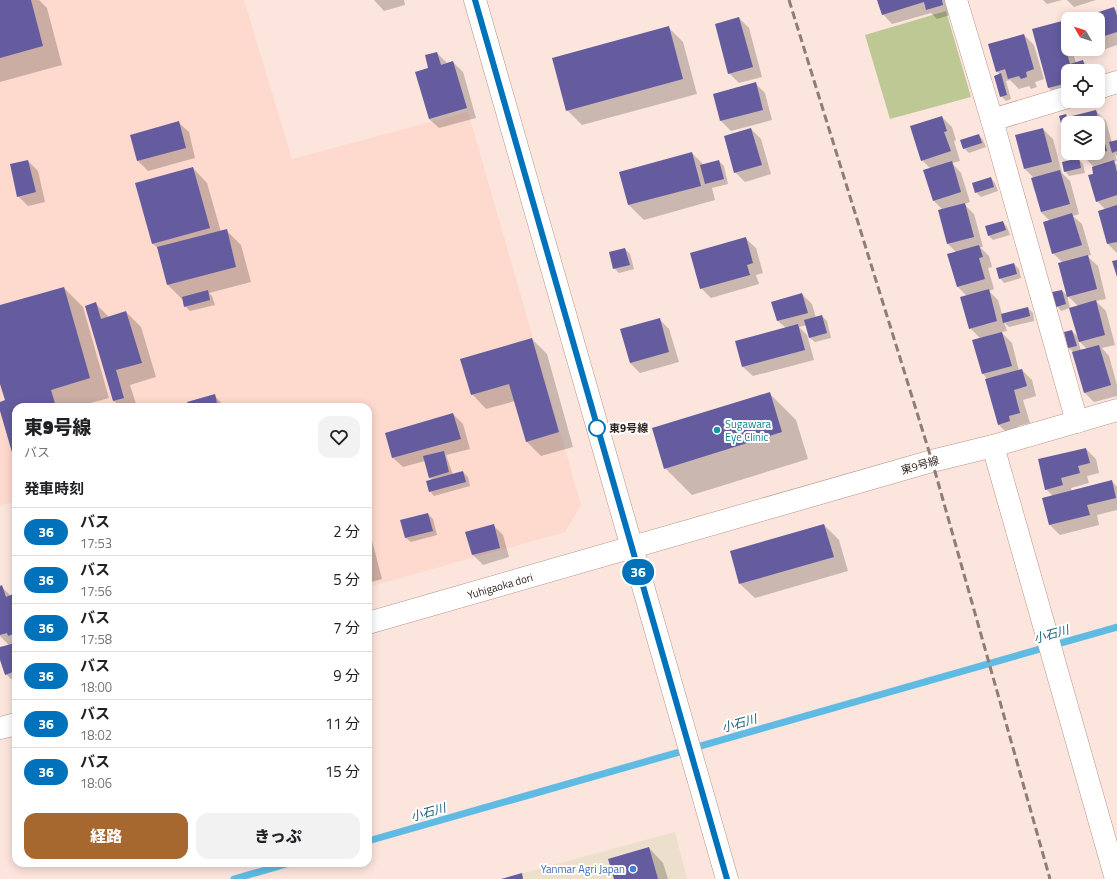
<!DOCTYPE html>
<html lang="ja">
<head>
<meta charset="utf-8">
<style>
  :root { --surface:#fff; --page:#f2f2f2; --text:#202124; --muted:#757577; --line:#e0e0e0; --accent:#a6682e }
  body { margin:0; font-family:"Titillium Web","Noto Sans JP",sans-serif; background:var(--page); color:var(--text); height:100vh; display:flex; flex-direction:column; font-size:15px; white-space:nowrap }
  * { box-sizing:border-box; margin:0 }
  p { font-size:13px; color:var(--muted) }
  .icon { flex:none; width:22px; height:22px; fill:none; stroke:currentColor; stroke-width:2; stroke-linecap:round; stroke-linejoin:round }
  .map { position:relative; flex:1; overflow:hidden }
  .details { position:absolute; left:12px; top:403px; width:360px; height:464px; display:flex; flex-direction:column; background:var(--surface); border-radius:12px; box-shadow:0 2px 10px #0003 }
  .details>* { flex:none }
  .badge { padding:0 8px; border-radius:13px; font-size:14px; line-height:26px }
  .needle { width:26px; rotate:309deg }
  .tools { position:absolute; left:1061px; top:12px; display:grid; gap:8px }
  .tools a { display:grid; place-items:center; width:44px; height:44px; border-radius:8px; background:var(--surface); box-shadow:0 2px 10px #0003; font-size:20px }
  .map>.badge { position:absolute; translate:-50% -50%; box-shadow:0 0 0 2px #fff }
  h2 { padding:0 12px; font-size:15px; line-height:36px }
  .round { display:grid; place-items:center; flex:none; width:42px; height:42px; border-radius:12px; background:var(--page) }
  .summary { display:flex; align-items:center; justify-content:space-between; height:68px; padding:0 12px }
  h1 { font-size:19px; font-weight:800; line-height:30px }
  .cta { display:flex; gap:8px; margin-top:auto; padding:8px 12px }
  .cta a { flex:1; height:46px; border-radius:12px; background:var(--accent); color:#fff; font-size:16px; font-weight:800; line-height:46px; text-align:center }
  .cta a+a { background:var(--page); color:var(--text) }
  ul { padding:0; list-style:none }
  li { display:flex; align-items:center; gap:12px; height:48px; padding:0 12px; border-top:1px solid var(--line) }
  li div { flex:1 }
  li b { display:block; font-size:15px }
  li em { font-style:normal }
  li .badge { min-width:44px; font-weight:700; text-align:center }
  .map>svg:first-child { display:block }
  .commercial { fill:#ecdfcb }
  .built { fill:#fed9cd }
  .green { fill:#bec895 }
  .shadow { fill:#0003; fill-rule:evenodd }
  .lines { fill:none; stroke-linecap:round; stroke-linejoin:round }
  .stream { stroke:#60bbe4; stroke-width:7 }
  .building { fill:#645c9f }
  .minor-casing { stroke:#b79488; stroke-width:23 }
  .highway-casing { stroke:#b79488; stroke-width:23 }
  .minor { stroke:#fff; stroke-width:22 }
  .highway { stroke:#fff; stroke-width:22 }
  .rail { stroke:#8e7c76; stroke-width:3; stroke-dasharray:8 4; stroke-linecap:butt }
  .line-casing { stroke:#fff; stroke-width:9 }
  .line { stroke:#0072bc; stroke-width:6 }
  .stop-dot { fill:#fff; stroke:#0072bc; stroke-width:2 }
  .culture-dot { fill:#0f9aa8; stroke:#fff; stroke-width:1.5 }
  .shop-dot { fill:#3f7fe0; stroke:#fff; stroke-width:1.5 }
  .labels { text-anchor:middle; dominant-baseline:central; stroke-width:4; stroke-linejoin:round; paint-order:stroke }
  .culture-label { font-size:11px; fill:#0d838f; stroke:#fff; text-anchor:start }
  .stop-label { font-size:11px; font-weight:bold; fill:#2c1e1a; stroke:#fff; text-anchor:start }
  .street-label { font-size:11px; fill:#2c1e1a; stroke:#fff }
  .shop-label { font-size:11px; fill:#366cbe; stroke:#fff; text-anchor:end }
  .water-label { font-size:12px; font-style:italic; fill:#19607b; stroke:#fff }
</style>
</head>
<body>
<div class="map">
<svg width="1117" height="879" viewBox="0 0 1117 879">
  <rect width="100%" height="100%" fill="#fce5dd"/>
  <polygon class="commercial" points="675,832 687,879 502,879"/>
  <polygon class="built" points="0,0 244,0 292,159 468,112 581,505 565,532 368,587 368,407 16,407 16,501 0,506"/>
  <polygon class="green" points="946,11 971,97 890,119 865,35"/>
  <g class="shadow">
    <polygon points="0,0 39,0 47,8 62,65 0,82"/>
    <polygon points="374,0 404,0 405,5 384,11"/>
    <polygon points="878,0 948,0 953,14 937,19 931,13 892,24 883,14"/>
    <polygon points="1043,0 1062,0 1047,4"/>
    <polygon points="1067,0 1096,0 1074,7"/>
    <polygon points="1114,8 1117,11 1117,45 1097,52 1095,49 1098,49 1098,19 1080,19"/>
    <polygon points="739,18 749,28 762,77 739,83 729,73"/>
    <polygon points="1062,22 1068,29 1068,49 1072,49 1076,63 1083,61 1092,71 1068,71 1068,95 1058,98 1049,88"/>
    <polygon points="668,27 683,42 697,94 582,125 567,110"/>
    <polygon points="1024,35 1034,45 1044,79 1035,82 1037,87 1031,89 1029,86 1019,89 1010,80 1006,81 1011,99 1006,101 1001,96 1000,75 997,71"/>
    <polygon points="437,53 447,63 453,62 463,72 476,118 439,128 429,119 429,69"/>
    <polygon points="755,83 765,93 772,120 731,131 721,121"/>
    <polygon points="1096,111 1106,121 1112,143 1117,141 1117,156 1115,154 1117,161 1114,162 1117,165 1117,253 1108,244 1106,210 1097,201 1094,167 1084,157 1083,153 1098,153 1098,123 1075,123"/>
    <polygon points="1066,115 1071,120 1072,123 1068,123 1068,137 1065,134 1060,117"/>
    <polygon points="942,117 952,127 956,140 954,141 960,161 952,163 961,173 970,202 964,204 974,214 983,247 980,247 989,256 992,267 988,268 994,289 989,291 998,300 1002,314 1028,308 1033,313 1034,321 1009,327 1004,322 1007,331 1001,332 1012,343 1019,371 1022,370 1032,380 1036,396 1023,400 1030,423 1018,426 1020,431 1008,434 998,424 988,380 983,374 973,341 981,339 970,328 967,296 958,287 949,255 957,253 948,244 943,210 933,200 931,169 922,160"/>
    <polygon points="179,123 189,132 195,158 148,171 138,161"/>
    <polygon points="751,129 761,139 771,174 745,182 735,172"/>
    <path d="M1043,129l10,10 9,34 8,8 9,33 -6,2 9,8 9,31 -4,1 11,10 8,33 -10,2 10,10 9,34 -13,3 7,8 8,29v11l-23,6 -10,-10 -11,-40 -4,-4 3,-17 6,6v-31l-10,-10 -5,-33 -10,-10 -3,-32 -9,-9 -7,-34 -9,-9zM1078,340l9,9 -6,2z"/>
    <polygon points="979,135 983,140 986,147 969,153 964,148"/>
    <polygon points="692,153 704,165 719,161 724,166 728,184 712,188 715,200 644,220 629,205 620,172"/>
    <polygon points="1078,159 1083,164 1085,173 1069,176 1065,171"/>
    <polygon points="28,161 38,171 45,202 28,206 18,196"/>
    <polygon points="193,168 207,183 221,232 226,230 241,245 251,282 209,293 212,296 215,305 190,311 185,306 183,300 168,285 159,249 153,244"/>
    <polygon points="991,178 995,183 998,191 981,197 976,192"/>
    <polygon points="1003,222 1007,227 1010,235 993,240 988,235"/>
    <polygon points="746,239 756,248 763,273 756,275 759,284 711,298 701,288"/>
    <polygon points="625,249 630,254 634,269 619,273 614,268"/>
    <polygon points="1014,264 1019,269 1021,278 1004,283 1000,278"/>
    <polygon points="64,288 83,307 109,398 76,407 16,407 16,464 0,407 0,403 6,401 0,380 0,306"/>
    <polygon points="1062,291 1067,295 1070,308 1061,311 1057,306"/>
    <polygon points="802,294 812,304 816,318 822,316 827,321 831,338 815,342 810,338 807,325 799,327 807,335 814,360 753,376 743,367 786,328 778,321"/>
    <polygon points="95,303 109,317 126,312 141,327 156,377 130,385 137,407 121,407 114,401"/>
    <polygon points="659,319 669,329 679,362 640,373 630,363 621,330"/>
    <polygon points="532,339 547,354 573,447 541,456 527,442 515,401 486,409 472,394"/>
    <polygon points="769,393 796,420 808,459 692,495 665,468"/>
    <polygon points="214,395 225,407 190,407"/>
    <polygon points="453,414 463,424 470,449 446,455 453,475 463,472 468,477 470,486 434,496 430,491 432,480 429,477 425,461 403,467 393,458"/>
    <polygon points="1086,449 1096,459 1099,473 1087,476 1089,483 1071,488 1072,492 1112,481 1117,487 1117,510 1097,515 1099,525 1060,535 1050,525 1043,499 1053,496 1046,489"/>
    <polygon points="428,514 433,519 437,535 411,542 406,538"/>
    <polygon points="493,525 503,535 509,557 483,565 473,555"/>
    <polygon points="824,525 839,540 848,571 755,598 740,584"/>
    <polygon points="368,531 370,533 382,579 368,583"/>
    <polygon points="0,587 2,587 11,596 16,594 16,677 11,679 6,674 0,657 0,649 9,645 0,636"/>
    <polygon points="649,848 663,863 668,879 615,879"/>
  </g>
  <g class="lines">
    <g class="stream">
      <polyline points="368,841 1117,627"/>
      <polyline points="234,879 290,863"/>
    </g>
  </g>
  <g class="building">
    <polygon points="0,0 31,0 43,46 0,58"/>
    <polygon points="877,0 942,0 943,5 926,10 924,2 882,15"/>
    <polygon points="1114,7 1117,16 1117,32 1098,38 1098,19 1077,19"/>
    <polygon points="739,17 753,67 728,74 715,24"/>
    <polygon points="1062,21 1066,36 1062,36 1070,64 1083,60 1086,71 1068,71 1068,83 1048,88 1032,29"/>
    <polygon points="669,26 683,79 566,111 552,58"/>
    <polygon points="1024,34 1034,69 1026,72 1027,77 1021,79 1019,76 1008,79 1005,69 996,72 988,44"/>
    <polygon points="437,52 441,65 453,61 467,108 429,119 415,72 428,68 425,55"/>
    <polygon points="1001,73 1007,95 1000,97 994,76"/>
    <polygon points="756,82 763,110 720,121 713,94"/>
    <polygon points="1096,110 1107,151 1098,153 1098,123 1073,123 1072,116"/>
    <polygon points="1066,114 1069,123 1068,133 1064,134 1059,116"/>
    <polygon points="942,116 947,131 944,132 951,151 921,161 910,126"/>
    <polygon points="179,121 186,148 137,161 130,135"/>
    <polygon points="751,128 762,165 734,173 724,136"/>
    <polygon points="1043,128 1052,162 1024,169 1015,135"/>
    <polygon points="979,134 982,143 963,149 960,140"/>
    <polygon points="1117,140 1117,151 1112,153 1109,142"/>
    <polygon points="692,152 701,186 628,205 619,172"/>
    <polygon points="1079,158 1081,168 1064,172 1062,162"/>
    <polygon points="28,160 36,192 17,197 10,164"/>
    <polygon points="719,160 724,179 705,184 700,165"/>
    <polygon points="1114,160 1117,172 1117,195 1096,202 1088,175 1093,174 1092,167"/>
    <polygon points="952,161 961,192 933,201 923,170"/>
    <polygon points="193,167 210,228 152,244 135,183"/>
    <polygon points="1060,170 1070,204 1041,212 1031,178"/>
    <polygon points="991,177 994,187 975,193 972,183"/>
    <polygon points="965,203 974,237 947,244 938,210"/>
    <polygon points="1117,205 1117,242 1107,244 1098,211"/>
    <polygon points="1072,213 1082,245 1052,254 1043,222"/>
    <polygon points="1003,221 1006,230 988,236 985,226"/>
    <polygon points="227,229 236,267 167,285 157,247"/>
    <polygon points="746,237 753,263 747,265 750,275 700,289 690,253"/>
    <polygon points="979,245 983,257 979,258 985,279 957,287 947,254"/>
    <polygon points="625,248 630,265 613,269 609,252"/>
    <polygon points="1088,255 1097,289 1067,297 1058,263"/>
    <polygon points="1117,260 1117,277 1112,261"/>
    <polygon points="1014,263 1017,274 999,279 996,268"/>
    <polygon points="64,287 90,378 51,390 56,407 16,407 16,466 0,411 0,402 5,400 0,384 0,305"/>
    <polygon points="989,289 997,321 969,329 960,297"/>
    <polygon points="208,290 210,300 184,307 182,297"/>
    <polygon points="1062,290 1066,304 1056,307 1052,292"/>
    <polygon points="802,293 808,313 777,321 771,302"/>
    <polygon points="1096,300 1105,335 1079,342 1069,308"/>
    <polygon points="96,302 101,319 126,311 142,363 116,370 124,398 113,401 85,306"/>
    <polygon points="1028,307 1030,316 1003,323 1001,314"/>
    <polygon points="822,315 827,333 809,338 804,320"/>
    <polygon points="660,318 669,352 630,363 620,329"/>
    <polygon points="798,324 805,350 742,367 735,341"/>
    <polygon points="1072,330 1077,346 1068,348 1064,332"/>
    <polygon points="1002,332 1012,366 982,374 972,340"/>
    <polygon points="532,338 559,432 526,442 509,384 471,395 460,359"/>
    <polygon points="1099,345 1111,385 1084,393 1072,352"/>
    <polygon points="1022,369 1027,386 1014,390 1020,413 1009,416 1010,421 998,425 985,379"/>
    <polygon points="770,392 782,432 664,469 652,428"/>
    <polygon points="215,394 218,407 189,407 187,402"/>
    <polygon points="453,413 461,439 392,458 385,433"/>
    <polygon points="1086,448 1090,463 1078,466 1080,473 1061,478 1063,485 1045,490 1038,459"/>
    <polygon points="444,451 449,472 429,478 423,456"/>
    <polygon points="463,471 466,482 429,492 426,481"/>
    <polygon points="1112,480 1116,498 1087,505 1090,515 1049,525 1042,498"/>
    <polygon points="428,513 433,531 405,538 400,520"/>
    <polygon points="494,524 500,548 472,555 465,532"/>
    <polygon points="824,524 834,557 739,584 730,551"/>
    <polygon points="2,585 6,597 16,593 16,633 8,636 7,633 0,635 0,586"/>
    <polygon points="15,643 16,671 5,675 0,660 0,647"/>
    <polygon points="649,847 658,879 614,879 608,859"/>
    <polygon points="522,873 523,879 501,879"/>
  </g>
  <g class="lines">
    <defs>
      <g id="minor">
        <polyline points="956,0 992,120 1077,422"/>
        <polyline points="1098,88 1117,82"/>
        <polyline points="992,120 1068,97"/>
        <polyline points="993,446 1116,879"/>
        <polyline points="368,623 932,461 993,446 1117,410"/>
        <polyline points="0,728 16,724"/>
      </g>
      <polyline id="highway" points="475,0 727,879"/>
    </defs>
    <use href="#minor" class="minor-casing"/>
    <use href="#highway" class="highway-casing"/>
    <use href="#minor" class="minor"/>
    <use href="#highway" class="highway"/>
    <polyline class="rail" points="789,0 932,461 1050,879"/>
  </g>
  <g class="lines">
    <defs>
      <polyline id="line" points="475,0 727,879"/>
    </defs>
    <use href="#line" class="line-casing"/>
    <use href="#line" class="line"/>
  </g>
  <circle class="stop-dot" cx="597" cy="428" r="8"/>
  <circle class="culture-dot" cx="717" cy="430" r="4"/>
  <circle class="shop-dot" cx="633" cy="869" r="4"/>
  <g class="labels">
    <g class="culture-label">
      <text x="725" y="424">Sugawara<tspan x="725" dy="13">Eye Clinic</tspan></text>
    </g>
    <g class="stop-label">
      <text x="609" y="428">東9号線</text>
    </g>
    <g class="street-label">
      <text transform="translate(920 465) rotate(-16)">東9号線</text>
      <text transform="translate(500 586) rotate(-16)">Yuhigaoka dori</text>
    </g>
    <g class="shop-label">
      <text x="625" y="869">Yanmar Agri Japan</text>
    </g>
    <g class="water-label">
      <text transform="translate(1051 634) rotate(-16)">小石川</text>
      <text transform="translate(739 723) rotate(-16)">小石川</text>
      <text transform="translate(428 812) rotate(-16)">小石川</text>
    </g>
  </g>
</svg>
<div class="tools">
<a><svg class="needle" viewBox="-14 -14 28 28"><path d="M0-13l5 13h-10z" fill="#e53935"/><path d="M0 13l5-13h-10z" fill="#757577"/></svg></a>
<a><svg class="icon" aria-label="locate" viewBox="0 0 24 24"><circle cx="12" cy="12" r="6"/><path d="M12 2v4M12 18v4M2 12h4M18 12h4"/></svg></a>
<a><svg class="icon" aria-label="layers" viewBox="0 0 24 24"><path d="M12 4l9 5-9 5-9-5zM3 14l9 5 9-5"/></svg></a>
</div>
<b class="badge" style="left:638px;top:572px;background:#0072bc;color:#fff">36</b>
<section class="details">
<div class="summary"><div><h1>東9号線</h1><p>バス</p></div><a class="round"><svg class="icon" aria-label="heart" viewBox="0 0 24 24"><path d="M12 20l-8-8c-3-5 5-10 8-4 3-6 11-1 8 4z"/></svg></a></div>
<h2>発車時刻</h2>
<ul>
<li><span class="badge" style="background:#0072bc;color:#fff">36</span><div><b>バス</b><p>17:53</p></div><em>2 分</em></li>
<li><span class="badge" style="background:#0072bc;color:#fff">36</span><div><b>バス</b><p>17:56</p></div><em>5 分</em></li>
<li><span class="badge" style="background:#0072bc;color:#fff">36</span><div><b>バス</b><p>17:58</p></div><em>7 分</em></li>
<li><span class="badge" style="background:#0072bc;color:#fff">36</span><div><b>バス</b><p>18:00</p></div><em>9 分</em></li>
<li><span class="badge" style="background:#0072bc;color:#fff">36</span><div><b>バス</b><p>18:02</p></div><em>11 分</em></li>
<li><span class="badge" style="background:#0072bc;color:#fff">36</span><div><b>バス</b><p>18:06</p></div><em>15 分</em></li>
</ul>
<div class="cta"><a>経路</a><a>きっぷ</a></div>
</section>
</div>
</body>
</html>
